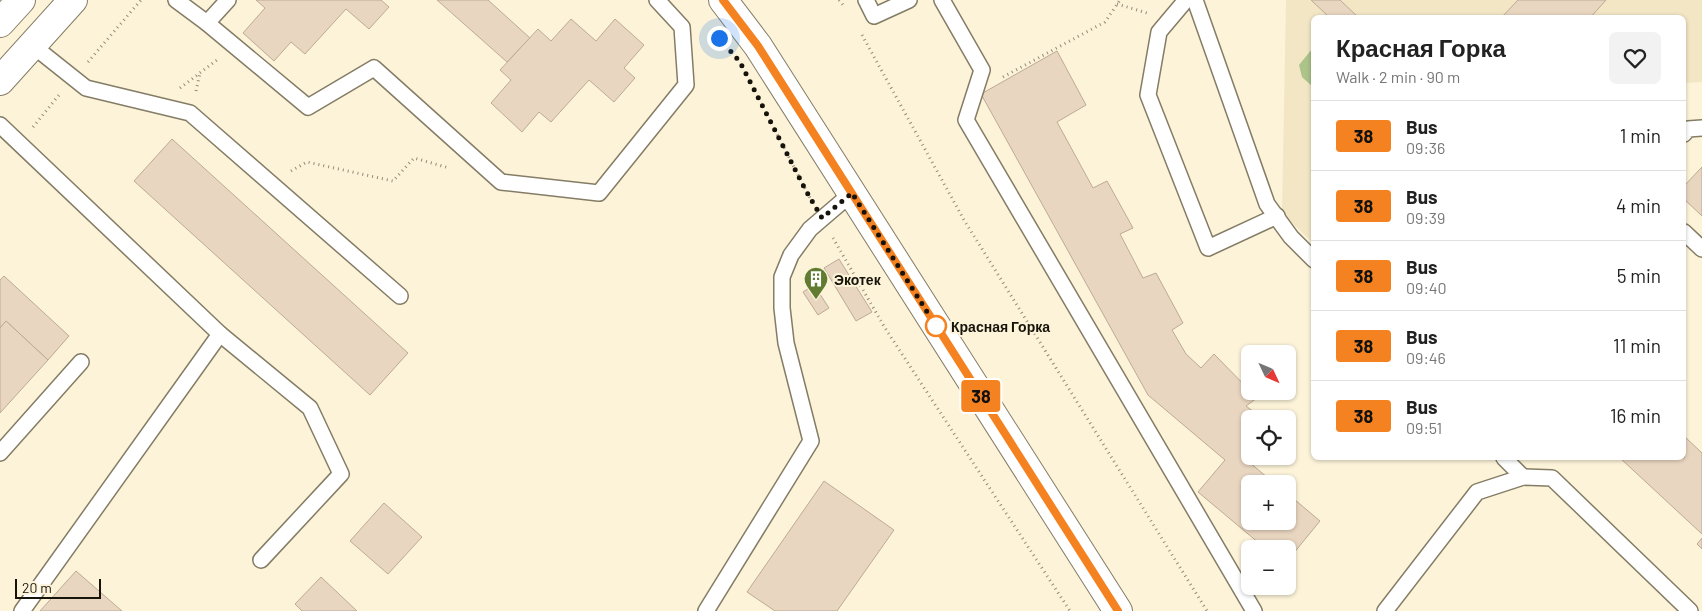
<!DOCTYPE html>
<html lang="en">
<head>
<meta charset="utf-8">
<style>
  :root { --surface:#fff; --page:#f2f2f2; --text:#222; --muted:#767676; --line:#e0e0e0 }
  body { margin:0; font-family:Barlow,sans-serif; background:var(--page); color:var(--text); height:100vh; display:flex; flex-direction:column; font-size:19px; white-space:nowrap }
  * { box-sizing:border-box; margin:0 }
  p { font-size:16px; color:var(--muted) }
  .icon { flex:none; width:28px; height:28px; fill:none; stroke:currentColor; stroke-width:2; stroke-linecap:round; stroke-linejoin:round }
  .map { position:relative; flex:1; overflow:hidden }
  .drawer { position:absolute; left:1311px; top:15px; width:375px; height:445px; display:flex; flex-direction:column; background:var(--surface); border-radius:8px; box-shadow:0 1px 4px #0004 }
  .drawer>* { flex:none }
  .badge { padding:0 10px; border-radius:4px; font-size:18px; line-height:32px }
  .needle { width:32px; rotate:134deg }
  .controls { position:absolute; left:1241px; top:345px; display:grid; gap:10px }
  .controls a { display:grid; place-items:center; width:55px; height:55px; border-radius:8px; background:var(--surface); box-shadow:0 1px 4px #0004; font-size:25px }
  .scale { position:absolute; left:15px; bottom:12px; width:86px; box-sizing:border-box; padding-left:5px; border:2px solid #16130a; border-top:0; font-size:14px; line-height:18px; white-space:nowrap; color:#16130a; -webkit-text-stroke:4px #fcf3d9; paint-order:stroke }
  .you { position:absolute; width:25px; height:25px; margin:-12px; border:4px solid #fff; border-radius:50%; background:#1a73e8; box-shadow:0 0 0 8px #1a73e833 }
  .map>.badge { position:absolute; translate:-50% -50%; box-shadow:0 0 0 2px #fff }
  .round { display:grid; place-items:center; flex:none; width:52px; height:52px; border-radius:8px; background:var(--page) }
  .head { display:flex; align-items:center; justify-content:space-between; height:85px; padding:0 25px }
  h1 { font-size:24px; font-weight:700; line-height:38px }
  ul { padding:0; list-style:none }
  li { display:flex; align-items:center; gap:15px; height:70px; padding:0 25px; border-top:1px solid var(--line) }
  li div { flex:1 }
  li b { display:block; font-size:19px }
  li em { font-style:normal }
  li .badge { min-width:55px; font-weight:700; text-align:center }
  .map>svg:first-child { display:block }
  .built { fill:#f2e6c5 }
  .forest { fill:#acc389 }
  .building { fill:#e9d6c0; stroke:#bcaa95 }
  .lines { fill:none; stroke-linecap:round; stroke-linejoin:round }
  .lane-casing { stroke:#847c65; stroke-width:18 }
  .secondary-casing { stroke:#847c65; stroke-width:30 }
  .path { stroke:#938c7a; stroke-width:3; stroke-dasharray:1 4; stroke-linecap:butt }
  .lane { stroke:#fff; stroke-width:15 }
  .secondary { stroke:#fff; stroke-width:28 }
  .line-casing { stroke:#fff; stroke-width:11 }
  .line { stroke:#f58220; stroke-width:8 }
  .walk { stroke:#16130a; stroke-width:5; stroke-dasharray:0 9 }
  .stop-dot { fill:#fff; stroke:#f58220; stroke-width:2.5 }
  .labels { text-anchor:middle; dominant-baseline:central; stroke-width:4; stroke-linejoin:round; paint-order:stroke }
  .poi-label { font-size:14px; font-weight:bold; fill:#16130a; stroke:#fcf3d9; text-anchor:start }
  .stop-label { font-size:14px; font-weight:bold; fill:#16130a; stroke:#fcf3d9; text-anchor:start }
</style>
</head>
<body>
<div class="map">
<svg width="1702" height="611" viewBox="0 0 1702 611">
  <rect width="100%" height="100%" fill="#fcf3d9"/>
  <polygon class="built" points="1286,0 1702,0 1702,82 1684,83 1684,18 1314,18 1314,244 1282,213"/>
  <polygon class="forest" points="1312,49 1314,49 1314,88 1302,77 1299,65"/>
  <g class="building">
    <polygon points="256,0 381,0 389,7 369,29 346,9 305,54 291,42 274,61 243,33 265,8"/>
    <polygon points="437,0 488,0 530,38 507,62"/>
    <polygon points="1311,0 1340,0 1359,18 1330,18"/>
    <polygon points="1518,0 1606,0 1590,18 1501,18"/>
    <polygon points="571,19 596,41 615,19 644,45 624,68 635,78 614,102 589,80 551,122 539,112 522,132 491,103 511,80 500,70 538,29 551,41"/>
    <polygon points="1057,51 1086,105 1057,122 1093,188 1107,181 1133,228 1120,234 1143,278 1156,273 1183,323 1172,330 1186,354 1201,368 1214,354 1257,398 1246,406 1263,419 1250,419 1250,446 1242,456 1275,484 1250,484 1250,521 1288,521 1288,494 1320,521 1288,560 1288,549 1266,549 1198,492 1225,460 1148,395 981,94"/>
    <polygon points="172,139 408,353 370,395 134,181"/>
    <polygon points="1702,167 1702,216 1684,199 1684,186"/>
    <polygon points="839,259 872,312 856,321 824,268"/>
    <polygon points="4,276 69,336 48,360 6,321 0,328 0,280"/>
    <polygon points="814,285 829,308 818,315 803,292"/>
    <polygon points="6,321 48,360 0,413 0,328"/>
    <polygon points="1684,436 1702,453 1702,534 1620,458 1684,458"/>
    <polygon points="824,481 894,530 837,611 775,611 747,592"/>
    <polygon points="384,503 422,537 388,574 350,541"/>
    <polygon points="1702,538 1702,549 1697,544"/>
    <polygon points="76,571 122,611 40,611"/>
    <polygon points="321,577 357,611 302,611 295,604"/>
  </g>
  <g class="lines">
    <defs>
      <g id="lane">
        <polyline points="176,0 207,23 308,107 374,68 501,182 599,193 686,85 682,27 657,0"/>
        <polyline points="866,0 874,16 909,0"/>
        <polyline points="942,0 982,70 966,120 1254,611"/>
        <polyline points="1186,0 1159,32 1148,95 1208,248 1277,216"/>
        <polyline points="1195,0 1267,204 1291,237 1314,260"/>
        <polyline points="207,23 228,0"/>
        <polyline points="32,45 86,88 190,113 400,296"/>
        <polyline points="0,125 220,334 22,611"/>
        <polyline points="1684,134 1688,129 1702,128"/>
        <polyline points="1684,232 1702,249"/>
        <polyline points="220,334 310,408 341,474 261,560"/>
        <polyline points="0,453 81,362"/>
        <polyline points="1504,458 1523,477"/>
        <polyline points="706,611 811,441 786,343 782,308 782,277 791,255 810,229 852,193"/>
        <polyline points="1385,611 1477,492 1523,477 1552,478 1690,611"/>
      </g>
      <g id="secondary">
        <polyline points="723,0 758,46 1118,611"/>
        <polyline points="0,23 21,0"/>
        <polyline points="0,81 73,0"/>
      </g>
    </defs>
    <use href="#lane" class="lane-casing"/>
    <use href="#secondary" class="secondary-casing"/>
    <g class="path">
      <polyline points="839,0 844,6"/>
      <polyline points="1117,4 1147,13"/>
      <polyline points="862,35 964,220 1207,611"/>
      <polyline points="88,62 141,0"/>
      <polyline points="1003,77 1105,22 1120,0"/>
      <polyline points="180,88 217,60"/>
      <polyline points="196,91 200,73"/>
      <polyline points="33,127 59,95"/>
      <polyline points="775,130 811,200"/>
      <polyline points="291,171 307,162 393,181 414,158 449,168"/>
      <polyline points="833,238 885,328 1070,611"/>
    </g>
    <use href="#lane" class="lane"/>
    <use href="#secondary" class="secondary"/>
  </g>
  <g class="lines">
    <defs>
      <polyline id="line" points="723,0 758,46 1118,611"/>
    </defs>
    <use href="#line" class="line-casing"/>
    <use href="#line" class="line"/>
    <polyline class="walk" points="719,38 740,62 805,189 822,218 852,193 936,326"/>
  </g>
  <defs>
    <symbol id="building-pin" viewBox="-11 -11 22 30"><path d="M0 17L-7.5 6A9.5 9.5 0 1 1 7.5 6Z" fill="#607c30" stroke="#fcf3d9"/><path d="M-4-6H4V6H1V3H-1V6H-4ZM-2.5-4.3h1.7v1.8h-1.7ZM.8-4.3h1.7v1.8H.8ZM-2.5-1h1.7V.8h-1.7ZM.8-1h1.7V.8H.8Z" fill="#fff"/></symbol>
  </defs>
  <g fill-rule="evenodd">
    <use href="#building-pin" x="802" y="265" width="28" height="38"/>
  </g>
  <circle class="stop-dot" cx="936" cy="326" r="10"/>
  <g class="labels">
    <g class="poi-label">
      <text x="834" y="279">Экотек</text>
    </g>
    <g class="stop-label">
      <text x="951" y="326">Красная Горка</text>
    </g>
  </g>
</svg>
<div class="controls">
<a><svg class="needle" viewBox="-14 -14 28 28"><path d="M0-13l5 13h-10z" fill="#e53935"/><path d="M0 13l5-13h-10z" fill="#767676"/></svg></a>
<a><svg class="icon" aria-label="locate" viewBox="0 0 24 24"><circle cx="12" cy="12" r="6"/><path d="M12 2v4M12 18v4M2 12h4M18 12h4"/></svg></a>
<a>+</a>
<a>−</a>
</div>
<div class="scale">20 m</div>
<div class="you" style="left:719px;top:38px"></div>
<b class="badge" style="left:981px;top:396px;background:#f58220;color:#111">38</b>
<section class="drawer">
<div class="head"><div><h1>Красная Горка</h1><p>Walk · 2 min · 90 m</p></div><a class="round"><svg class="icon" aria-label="heart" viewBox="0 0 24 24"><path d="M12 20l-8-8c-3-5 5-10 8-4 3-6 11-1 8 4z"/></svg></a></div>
<ul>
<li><span class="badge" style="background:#f58220;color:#111">38</span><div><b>Bus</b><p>09:36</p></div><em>1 min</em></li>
<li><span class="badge" style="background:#f58220;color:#111">38</span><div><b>Bus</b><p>09:39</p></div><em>4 min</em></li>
<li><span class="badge" style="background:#f58220;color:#111">38</span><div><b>Bus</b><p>09:40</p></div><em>5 min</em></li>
<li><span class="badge" style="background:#f58220;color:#111">38</span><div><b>Bus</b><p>09:46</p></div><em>11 min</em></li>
<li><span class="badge" style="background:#f58220;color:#111">38</span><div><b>Bus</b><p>09:51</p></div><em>16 min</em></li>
</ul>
</section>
</div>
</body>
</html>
